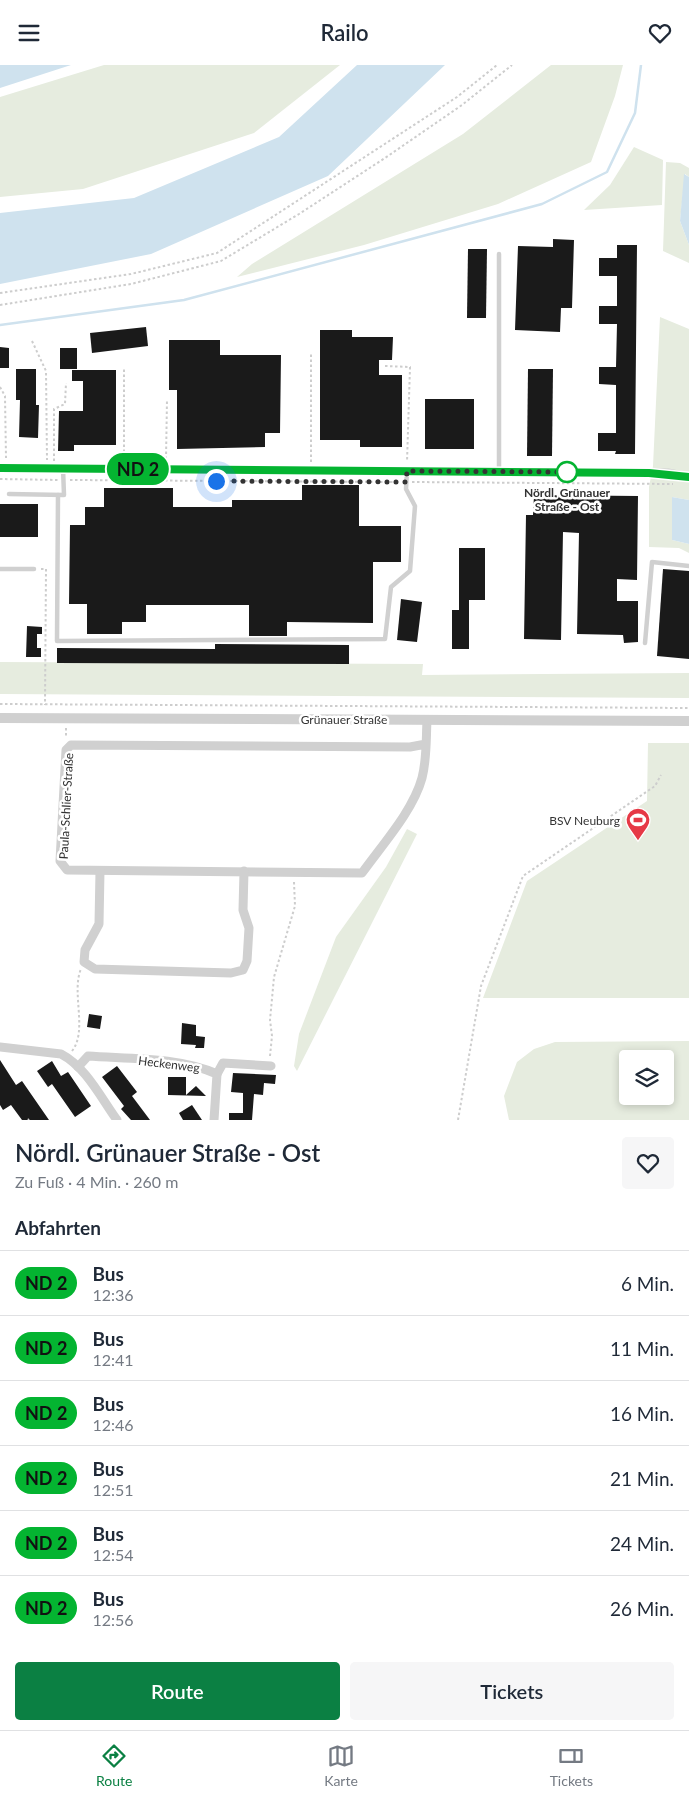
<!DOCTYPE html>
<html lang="de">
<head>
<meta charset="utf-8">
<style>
  :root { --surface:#fff; --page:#f6f6f7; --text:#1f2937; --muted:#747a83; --line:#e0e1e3; --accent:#0b8043 }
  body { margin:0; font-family:Lato,sans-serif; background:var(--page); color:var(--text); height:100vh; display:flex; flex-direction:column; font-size:19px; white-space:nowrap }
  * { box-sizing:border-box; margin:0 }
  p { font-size:16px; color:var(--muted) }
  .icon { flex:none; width:28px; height:28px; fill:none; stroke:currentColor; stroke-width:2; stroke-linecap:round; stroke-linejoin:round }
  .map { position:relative; height:1055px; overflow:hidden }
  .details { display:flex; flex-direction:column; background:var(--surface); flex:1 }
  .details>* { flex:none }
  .badge { padding:0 10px; border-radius:16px; font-size:18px; line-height:32px }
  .fabs { position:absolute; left:619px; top:985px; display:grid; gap:10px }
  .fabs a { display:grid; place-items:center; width:55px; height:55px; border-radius:5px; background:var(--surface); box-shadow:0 2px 8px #0003; font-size:25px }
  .you { position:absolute; width:25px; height:25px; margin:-12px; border:4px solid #fff; border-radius:50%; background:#1a73e8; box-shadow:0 0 0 8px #1a73e833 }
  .map>.badge { position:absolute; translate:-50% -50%; box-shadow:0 0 0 2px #fff }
  h2 { padding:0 15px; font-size:19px; line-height:45px }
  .round { display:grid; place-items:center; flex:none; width:52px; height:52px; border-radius:5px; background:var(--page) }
  .headline { display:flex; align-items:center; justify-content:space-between; height:85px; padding:0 15px }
  h1 { font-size:24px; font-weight:600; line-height:38px }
  .cta { display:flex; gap:10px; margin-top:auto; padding:10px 15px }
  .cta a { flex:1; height:58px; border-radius:5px; background:var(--accent); color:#fff; font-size:20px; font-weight:600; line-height:58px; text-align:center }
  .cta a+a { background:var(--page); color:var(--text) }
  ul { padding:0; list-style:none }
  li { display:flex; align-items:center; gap:15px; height:65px; padding:0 15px; border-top:1px solid var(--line) }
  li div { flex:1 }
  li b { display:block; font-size:19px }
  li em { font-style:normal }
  li .badge { min-width:55px; font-weight:700; text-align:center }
  header { display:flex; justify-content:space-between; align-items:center; height:65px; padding:0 15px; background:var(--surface); font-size:22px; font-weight:600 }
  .dock { display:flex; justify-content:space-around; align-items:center; height:70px; border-top:1px solid var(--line); background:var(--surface); font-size:14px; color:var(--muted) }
  .dock a { display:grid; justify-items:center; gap:2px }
  .dock .current { color:var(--accent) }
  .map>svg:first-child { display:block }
  .green { fill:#e6ecdf; fill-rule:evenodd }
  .water { fill:#cfe2ee }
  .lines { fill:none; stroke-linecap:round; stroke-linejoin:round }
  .stream { stroke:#cfe2ee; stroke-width:2.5 }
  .building { fill:#1a1a1a }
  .path { stroke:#cdcdcd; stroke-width:2; stroke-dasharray:2.5 2.5; stroke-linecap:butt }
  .service { stroke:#d0d0d0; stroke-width:4.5 }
  .minor { stroke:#d0d0d0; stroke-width:9 }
  .tertiary { stroke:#d0d0d0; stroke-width:10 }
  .line-casing { stroke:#fff; stroke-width:11 }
  .line { stroke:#04b431; stroke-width:8 }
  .walk { stroke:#333; stroke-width:5; stroke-dasharray:0 9 }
  .stop-dot { fill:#fff; stroke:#04b431; stroke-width:2.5 }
  .labels { text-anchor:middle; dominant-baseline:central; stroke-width:5; stroke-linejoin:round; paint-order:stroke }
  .stop-label { font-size:12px; font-weight:bold; fill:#333; stroke:#fff }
  .street-label { font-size:12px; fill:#333; stroke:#fff }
  .poi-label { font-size:12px; fill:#333; stroke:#fff; text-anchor:end }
</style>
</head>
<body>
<header><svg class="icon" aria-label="menu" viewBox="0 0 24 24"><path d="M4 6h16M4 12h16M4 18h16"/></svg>Railo<svg class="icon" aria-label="heart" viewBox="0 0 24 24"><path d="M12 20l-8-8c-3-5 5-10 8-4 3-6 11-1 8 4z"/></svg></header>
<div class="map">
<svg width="689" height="1055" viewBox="0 0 689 1055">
  <rect width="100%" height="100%" fill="#fff"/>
  <g class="green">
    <polygon points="104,0 340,0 254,68 83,124 0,132 0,32"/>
    <polygon points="551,0 623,0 615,31 591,97 498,139 364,180 237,212 252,199 463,69"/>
    <polygon points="634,82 663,95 662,140 584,145 610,120"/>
    <polygon points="666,97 680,98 689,103 689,112 685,109 680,156 689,180 689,198 663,186"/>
    <polygon points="660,252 689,264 689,435 672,432 672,475 689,479 689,488 679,483 649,482 649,422 653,401"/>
    <polygon points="0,597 423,599 422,610 689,608 689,633 0,629"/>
    <polygon points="648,678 689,678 689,933 483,933 527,816 647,736"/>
    <polygon points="407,764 417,769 297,1006 294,1001 299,969 336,872 386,802"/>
    <path d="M689,976v79h-180l-5,-24 13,-34 17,-13 21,-7zM628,994h37v37h-37z"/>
  </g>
  <g class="water">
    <polygon points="0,0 71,0 0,23"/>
    <polygon points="357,0 445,0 328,111 151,189 0,219 0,148 134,133 279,72"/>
    <polygon points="684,109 689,112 689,180 680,156"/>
    <polygon points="672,432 689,435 689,479 672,475"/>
  </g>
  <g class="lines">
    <polyline class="stream" points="0,260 184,235 542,139 607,107 635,48 641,0"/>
  </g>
  <g class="building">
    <polygon points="553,174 574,175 572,243 561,243 560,267 515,265 518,181 553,182"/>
    <polygon points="617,180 637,180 635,389 615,389 616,386 598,386 598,368 616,368 616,320 599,319 599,302 616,302 617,259 599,259 599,241 617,241 617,211 599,211 599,193 617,193"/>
    <polygon points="468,184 487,184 486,253 467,253"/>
    <polygon points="146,262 148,281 92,288 90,268"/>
    <polygon points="320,265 352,265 352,272 393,272 392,295 379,295 379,310 402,310 402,382 360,382 360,375 320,375"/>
    <polygon points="169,275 220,275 220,290 281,290 280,368 265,368 265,382 177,384 177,325 169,325"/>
    <polygon points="0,282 9,283 9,303 0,303"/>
    <rect x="60" y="283" width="17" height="21"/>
    <polygon points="16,304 36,304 36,340 39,340 38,373 19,372 20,335 16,335"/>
    <polygon points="528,304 553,304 552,391 527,391"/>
    <polygon points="72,305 116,305 116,380 74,380 74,386 58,386 59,346 83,346 83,316 72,316"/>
    <rect x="425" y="334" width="49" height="50"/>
    <polygon points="302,420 359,420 359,461 401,461 401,497 373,497 373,558 287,557 287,571 249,571 249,540 146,540 146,557 122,557 122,569 87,569 87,539 69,539 70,460 85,460 85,442 104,442 104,423 173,423 173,442 232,442 232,435 302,435"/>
    <polygon points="534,430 638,431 637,515 617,514 617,536 638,536 638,577 624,578 623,570 577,569 579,468 563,467 561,575 524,574 526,450 533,450"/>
    <rect x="0" y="439" width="38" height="33"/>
    <polygon points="459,483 485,483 485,535 469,535 469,584 452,584 452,545 459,545"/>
    <polygon points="663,504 689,506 689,594 657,591"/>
    <polygon points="401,534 422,537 417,577 397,575"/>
    <polygon points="27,561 42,562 42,569 37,569 37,583 41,583 41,592 26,592"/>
    <polygon points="215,579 349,580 349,599 57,598 57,583 215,584"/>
    <polygon points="89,949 102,951 100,964 87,962"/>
    <polygon points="182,958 196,960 196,971 205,972 204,983 195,983 196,980 181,979"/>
    <polygon points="0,995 16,1020 22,1016 49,1055 22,1055 11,1040 3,1045 0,1040"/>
    <polygon points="52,996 61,1011 68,1007 91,1041 75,1052 52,1019 48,1022 37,1006"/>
    <polygon points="117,1001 137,1027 132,1031 150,1055 131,1055 121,1044 124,1041 102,1012"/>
    <polygon points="233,1008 276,1010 275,1019 264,1018 263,1030 254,1029 252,1055 229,1055 229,1048 243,1048 243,1028 231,1027"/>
    <polygon points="168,1012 186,1012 186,1030 196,1021 206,1031 168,1030"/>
    <polygon points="192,1040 202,1055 183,1055 179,1048"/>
  </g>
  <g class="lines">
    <g class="path">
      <polyline points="0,228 131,209 217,188 457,32 497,0"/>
      <polyline points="0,240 131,219 221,196 299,149 385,93 462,40 512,0"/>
      <polyline points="32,276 46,306 47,395"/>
      <polyline points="385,301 410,302 407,397"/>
      <polyline points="0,322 5,331 6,393"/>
      <polyline points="166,394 167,334"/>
      <polyline points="54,396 54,344 65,339 66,318"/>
      <polyline points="124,397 124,304"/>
      <polyline points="311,397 311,287"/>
      <polyline points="0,414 58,415"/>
      <polyline points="70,415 400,417"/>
      <polyline points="412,417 673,419"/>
      <polyline points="41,504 46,504 45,640"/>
      <polyline points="0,639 689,643"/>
      <polyline points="66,663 66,673"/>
      <path d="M72,986c16,-20 -1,-59 9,-82"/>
      <polyline points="270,991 272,971 270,955 274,912 295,841 294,817"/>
      <polyline points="28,1055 29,1054"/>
      <polyline points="458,1055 481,921 523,811 655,721 661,710"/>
    </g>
    <g class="service">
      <polyline points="499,189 499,407"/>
      <polyline points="9,429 64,430 63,403"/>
      <polyline points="58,430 57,576 385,574 391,522 410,506 415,441 406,424 407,406"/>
      <polyline points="0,504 34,504"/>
      <polyline points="645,578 652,497 689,501"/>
    </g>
    <g class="minor">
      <polyline points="0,403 668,408 689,412"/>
      <path d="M426,679l-16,3 -339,-2 -5,5 -6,111 7,9 295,3c20,-28 51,-62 60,-95 5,-19 4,-39 5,-58"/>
      <polyline points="100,806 99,859 85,885 84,897 95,904 231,908 243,905 247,896 249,863 243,845 244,806"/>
      <path d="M0,982l61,7c25,13 40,44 56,66"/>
      <path d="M78,1002l10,-11c41,3 90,1 129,18l-3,46"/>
      <polyline points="217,1009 223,998 271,1001"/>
    </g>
    <polyline class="tertiary" points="0,653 689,656"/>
  </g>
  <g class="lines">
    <defs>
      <polyline id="line" points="0,403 649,408 689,412"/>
    </defs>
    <use href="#line" class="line-casing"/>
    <use href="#line" class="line"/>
    <polyline class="walk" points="216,416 406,417 407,406 567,407"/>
  </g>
  <defs>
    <symbol id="stadium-pin" viewBox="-11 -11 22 30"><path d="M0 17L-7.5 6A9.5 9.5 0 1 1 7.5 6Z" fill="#e63946" stroke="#fff"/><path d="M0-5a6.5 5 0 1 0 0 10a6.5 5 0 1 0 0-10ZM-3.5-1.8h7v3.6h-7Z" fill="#fff"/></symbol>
  </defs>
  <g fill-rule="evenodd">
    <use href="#stadium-pin" x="624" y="741" width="28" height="38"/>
  </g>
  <circle class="stop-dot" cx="567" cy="407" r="10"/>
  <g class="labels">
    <g class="stop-label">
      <text x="567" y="427">Nördl. Grünauer<tspan x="567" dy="14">Straße - Ost</tspan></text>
    </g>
    <g class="street-label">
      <text x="344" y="654">Grünauer Straße</text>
      <text transform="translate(66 741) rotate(-87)">Paula-Schlier-Straße</text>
      <text transform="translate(169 999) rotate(7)">Heckenweg</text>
    </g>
    <g class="poi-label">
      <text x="620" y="755">BSV Neuburg</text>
    </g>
  </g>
</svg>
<div class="fabs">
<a><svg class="icon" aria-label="layers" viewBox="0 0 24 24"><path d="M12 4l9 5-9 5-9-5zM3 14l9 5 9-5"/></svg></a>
</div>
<div class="you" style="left:216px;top:416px"></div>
<b class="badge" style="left:138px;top:404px;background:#04b431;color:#111">ND 2</b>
</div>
<section class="details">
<div class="headline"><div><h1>Nördl. Grünauer Straße - Ost</h1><p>Zu Fuß · 4 Min. · 260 m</p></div><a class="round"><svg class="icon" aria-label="heart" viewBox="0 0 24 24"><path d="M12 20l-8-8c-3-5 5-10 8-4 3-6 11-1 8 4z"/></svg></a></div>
<h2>Abfahrten</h2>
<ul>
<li><span class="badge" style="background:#04b431;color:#111">ND 2</span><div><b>Bus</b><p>12:36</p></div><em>6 Min.</em></li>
<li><span class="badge" style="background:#04b431;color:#111">ND 2</span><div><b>Bus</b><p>12:41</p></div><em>11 Min.</em></li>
<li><span class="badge" style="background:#04b431;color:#111">ND 2</span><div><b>Bus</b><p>12:46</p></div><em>16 Min.</em></li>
<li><span class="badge" style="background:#04b431;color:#111">ND 2</span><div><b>Bus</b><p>12:51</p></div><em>21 Min.</em></li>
<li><span class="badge" style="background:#04b431;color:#111">ND 2</span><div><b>Bus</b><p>12:54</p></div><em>24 Min.</em></li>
<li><span class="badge" style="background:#04b431;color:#111">ND 2</span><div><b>Bus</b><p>12:56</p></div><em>26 Min.</em></li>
</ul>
<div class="cta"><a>Route</a><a>Tickets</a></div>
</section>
<nav class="dock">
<a class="current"><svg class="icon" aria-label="directions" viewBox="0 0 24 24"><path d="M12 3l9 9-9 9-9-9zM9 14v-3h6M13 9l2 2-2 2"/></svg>Route</a>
<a><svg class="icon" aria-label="map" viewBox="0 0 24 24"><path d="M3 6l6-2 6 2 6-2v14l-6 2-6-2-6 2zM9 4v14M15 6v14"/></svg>Karte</a>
<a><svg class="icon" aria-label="tickets" viewBox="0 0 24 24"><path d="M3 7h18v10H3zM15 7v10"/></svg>Tickets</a>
</nav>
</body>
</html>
